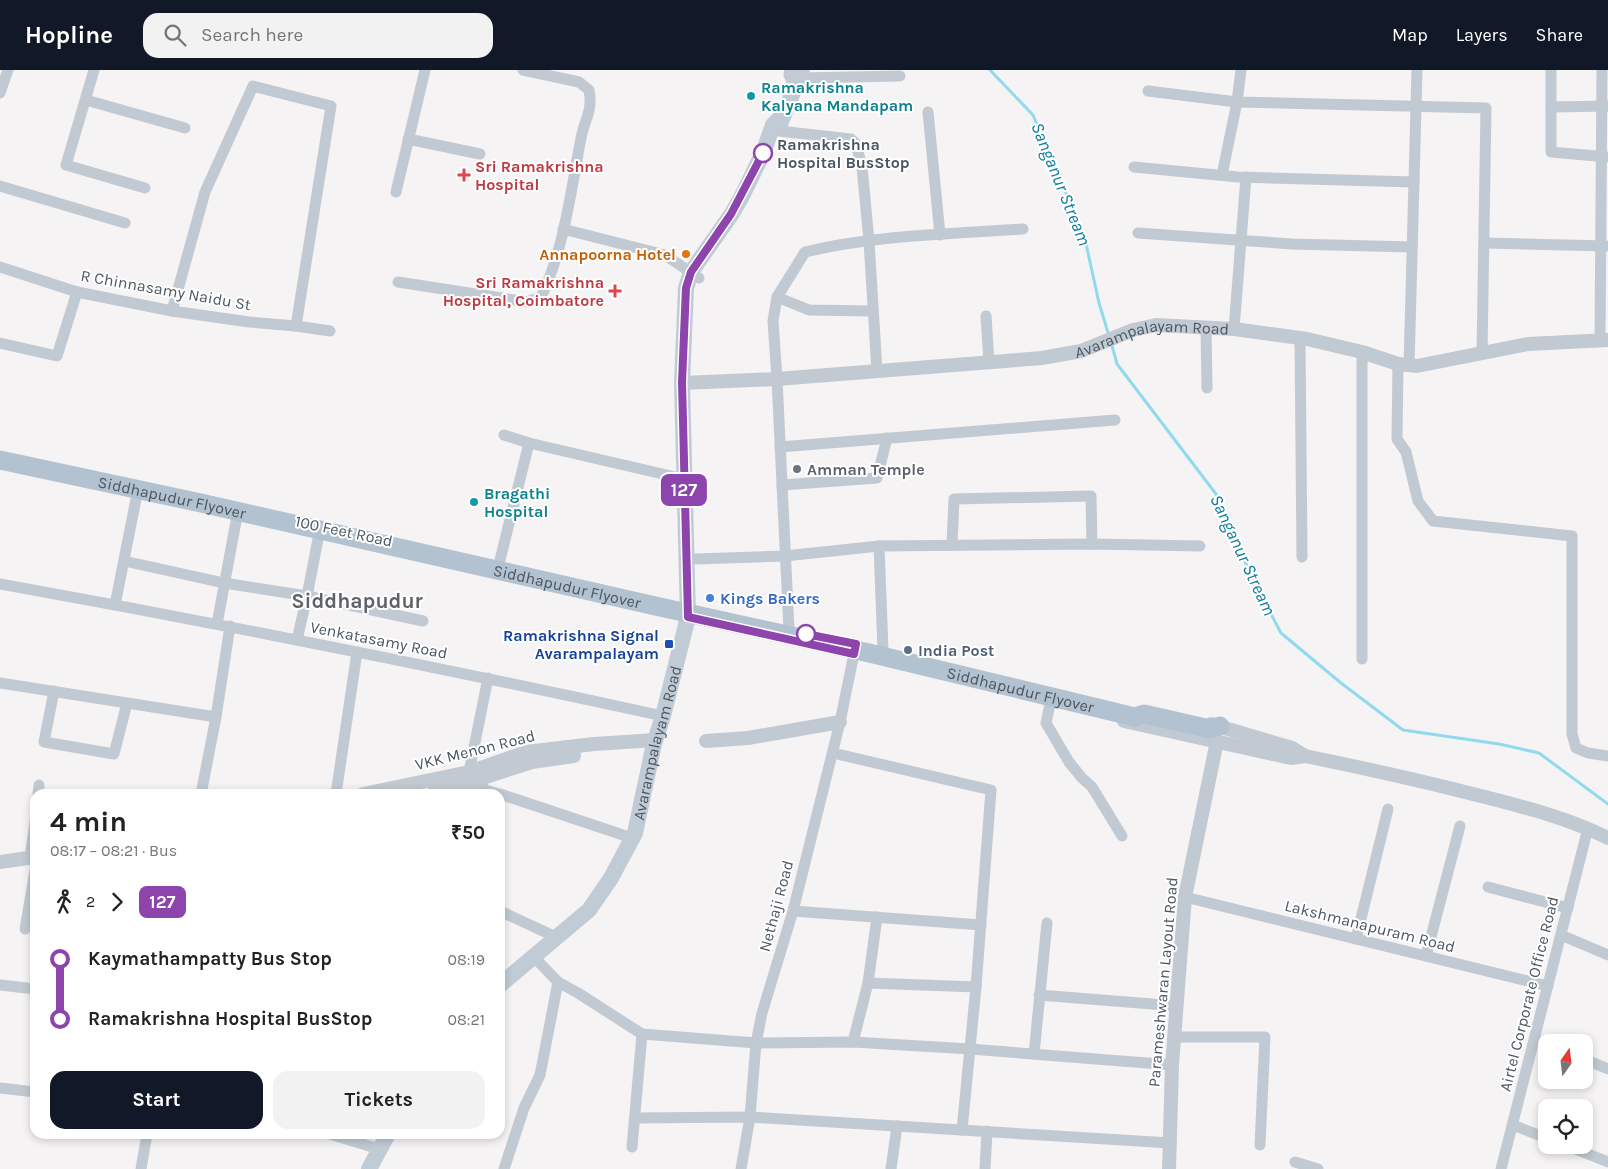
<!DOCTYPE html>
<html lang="en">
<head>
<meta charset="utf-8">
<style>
  :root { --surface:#fff; --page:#f2f2f2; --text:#222; --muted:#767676; --accent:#111827 }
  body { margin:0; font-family:Karla,sans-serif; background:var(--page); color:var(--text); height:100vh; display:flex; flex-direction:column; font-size:19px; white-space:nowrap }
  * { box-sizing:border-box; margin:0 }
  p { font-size:16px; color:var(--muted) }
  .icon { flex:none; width:28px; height:28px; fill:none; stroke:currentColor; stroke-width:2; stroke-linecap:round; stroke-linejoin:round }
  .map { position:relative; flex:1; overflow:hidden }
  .drawer { position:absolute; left:30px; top:719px; width:475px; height:350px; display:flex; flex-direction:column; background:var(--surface); border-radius:15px; box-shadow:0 2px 8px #0003 }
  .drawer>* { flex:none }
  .badge { padding:0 10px; border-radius:8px; font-size:18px; line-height:32px }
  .needle { width:32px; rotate:14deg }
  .controls { position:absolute; left:1538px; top:964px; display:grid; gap:10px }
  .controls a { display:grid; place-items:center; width:55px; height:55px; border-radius:10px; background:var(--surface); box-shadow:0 2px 8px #0003; font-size:25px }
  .map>.badge { position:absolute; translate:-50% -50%; box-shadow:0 0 0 2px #fff }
  .legs { display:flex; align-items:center; gap:8px; height:55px; padding:0 20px; font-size:16px }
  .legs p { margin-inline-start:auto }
  .head { display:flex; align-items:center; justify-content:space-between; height:85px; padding:0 20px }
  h1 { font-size:28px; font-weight:700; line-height:38px }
  .cta { display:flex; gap:10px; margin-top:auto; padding:10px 20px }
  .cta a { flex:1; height:58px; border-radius:15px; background:var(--accent); color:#fff; font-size:20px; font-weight:700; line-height:58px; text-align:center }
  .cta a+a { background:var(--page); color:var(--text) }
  ul { padding:0 20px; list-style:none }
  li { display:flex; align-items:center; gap:18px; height:60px; font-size:19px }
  li i { display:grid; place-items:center; width:8px; height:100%; margin:0 6px; background:currentColor }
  li i::after { content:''; width:12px; height:12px; margin:-6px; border:4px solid; border-radius:50%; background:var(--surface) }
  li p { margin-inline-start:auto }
  li:first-child i { background:linear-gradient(#0000 50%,currentColor 0) }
  li:last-child i { background:linear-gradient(currentColor 50%,#0000 0) }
  header { display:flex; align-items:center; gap:30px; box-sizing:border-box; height:70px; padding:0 25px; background:var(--accent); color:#fff }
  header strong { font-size:24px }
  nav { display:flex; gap:28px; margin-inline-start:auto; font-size:18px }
  .search { width:350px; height:45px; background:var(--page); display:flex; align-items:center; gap:12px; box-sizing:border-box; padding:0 18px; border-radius:15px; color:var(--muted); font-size:19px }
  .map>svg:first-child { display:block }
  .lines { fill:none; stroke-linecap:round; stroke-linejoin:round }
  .stream { stroke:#90daee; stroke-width:3 }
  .minor { stroke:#c1cad2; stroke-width:11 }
  .tertiary { stroke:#c1cad2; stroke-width:14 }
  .secondary { stroke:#c1cbd6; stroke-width:16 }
  .primary { stroke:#b3c2d1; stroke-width:19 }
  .primary-bridge { stroke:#b3c2d1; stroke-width:19 }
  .line-1-casing { stroke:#fff; stroke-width:11 }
  .line-1 { stroke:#8e44ad; stroke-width:8 }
  .culture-dot { fill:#0f9aa8; stroke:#fff; stroke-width:2 }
  .stop-1-dot { fill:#fff; stroke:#8e44ad; stroke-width:2.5 }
  .health-dot { fill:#e0444e; stroke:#fff; stroke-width:2 }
  .food-dot { fill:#e8710a; stroke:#fff; stroke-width:2 }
  .worship-dot { fill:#6b7280; stroke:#fff; stroke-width:2 }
  .shop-dot { fill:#3f7fe0; stroke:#fff; stroke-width:2 }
  .transit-dot { fill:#1a4fb4; stroke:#fff; stroke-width:2 }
  .service-dot { fill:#5c6f8a; stroke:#fff; stroke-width:2 }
  .labels { text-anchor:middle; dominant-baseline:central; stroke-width:4; stroke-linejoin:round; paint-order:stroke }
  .culture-label { font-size:16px; font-weight:bold; fill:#0d838f; stroke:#fff; text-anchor:start }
  .stop-label { font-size:16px; font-weight:bold; fill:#4a5661; stroke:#fff; text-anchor:start }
  .health-label { font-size:16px; font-weight:bold; fill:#be3a42; stroke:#fff; text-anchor:start }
  .food-label { font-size:16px; font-weight:bold; fill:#c56008; stroke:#fff; text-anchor:end }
  .street-label { font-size:16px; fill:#4a5661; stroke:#fff }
  .worship-label { font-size:16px; font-weight:bold; fill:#5b616d; stroke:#fff; text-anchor:start }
  .shop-label { font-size:16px; font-weight:bold; fill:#366cbe; stroke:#fff; text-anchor:start }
  .transit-label { font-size:16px; font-weight:bold; fill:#164399; stroke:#fff; text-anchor:end }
  .service-label { font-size:16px; font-weight:bold; fill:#4e5e75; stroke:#fff; text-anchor:start }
  .water-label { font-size:18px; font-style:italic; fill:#0c7c9b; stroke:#fff }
  .district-label { font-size:21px; font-weight:bold; fill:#5f6368; stroke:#fff }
</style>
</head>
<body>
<header>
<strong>Hopline</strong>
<div class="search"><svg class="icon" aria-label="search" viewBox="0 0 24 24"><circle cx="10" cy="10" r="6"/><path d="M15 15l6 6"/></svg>Search here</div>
<nav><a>Map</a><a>Layers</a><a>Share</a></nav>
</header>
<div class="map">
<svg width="1608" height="1099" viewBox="0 0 1608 1099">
  <rect width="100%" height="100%" fill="#f5f3f3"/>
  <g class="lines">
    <g class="stream">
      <polyline points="990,0 1033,45 1085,169 1099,233 1109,266"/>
      <polyline points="1111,272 1117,294 1216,424 1252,508 1281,563 1341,613 1403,660 1499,674 1539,683 1608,734"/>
    </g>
    <g class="minor">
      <polyline points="94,0 66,95 145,118"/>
      <polyline points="790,0 789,5 795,17"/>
      <polyline points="1551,0 1551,82 1608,87"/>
      <polyline points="799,8 900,6"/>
      <polyline points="1148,21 1237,32 1486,38 1482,283"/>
      <polyline points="0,23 8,0"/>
      <polyline points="86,30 185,58"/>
      <polyline points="1551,37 1608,36"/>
      <polyline points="928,42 940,165"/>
      <polyline points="779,61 851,69 856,74 862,97 869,171 877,301"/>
      <polyline points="408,69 480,84"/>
      <polyline points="1134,97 1238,107 1414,112"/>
      <polyline points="1222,105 1237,32 1241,0"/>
      <polyline points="0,116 125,153"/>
      <polyline points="396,122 425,0"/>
      <polyline points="563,159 665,185 699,208"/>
      <polyline points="1138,163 1292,174 1412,177"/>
      <polyline points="1484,173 1606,176"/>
      <polyline points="0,197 77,222 172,241 249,252 296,256 330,261"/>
      <path d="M398,212l129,20 14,-5c23,-47 30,-107 40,-159 4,-20 12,-27 8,-48l-10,-8 -56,-12"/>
      <polyline points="777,227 809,240 872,241"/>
      <polyline points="172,241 205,122 253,16 331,36 296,256"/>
      <polyline points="986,246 989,292"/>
      <polyline points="1206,258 1207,318"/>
      <polyline points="1234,259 1246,107"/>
      <polyline points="1300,268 1302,487"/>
      <polyline points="1600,270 1602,0"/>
      <polyline points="0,273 57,286 77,222"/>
      <polyline points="1398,294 1397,369 1406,382 1418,431 1433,451 1572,466 1572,664 1576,678 1588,683 1608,686"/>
      <polyline points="1409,296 1417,0"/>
      <polyline points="504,365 529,373 684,409"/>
      <polyline points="780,377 1115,350"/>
      <polyline points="782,415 877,408 887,368"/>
      <polyline points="952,475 954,429 1091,426 1092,474"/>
      <polyline points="879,476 883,580"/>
      <polyline points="695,489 785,486 879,476 1092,474 1200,476"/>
      <polyline points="124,491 224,513 307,526 423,551"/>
      <polyline points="499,494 529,373"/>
      <path d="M0,514c222,40 443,84 663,132"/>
      <polyline points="115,535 137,424"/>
      <polyline points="217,554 237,446"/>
      <path d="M789,560l-12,-251 -4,-58 4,-24 28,-45c71,-17 146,-18 218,-23"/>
      <polyline points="297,570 307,526 319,464"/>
      <polyline points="1362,589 1362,282"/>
      <polyline points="0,613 216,647"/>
      <polyline points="54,621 44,672 114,684 127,633"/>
      <polyline points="1050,634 1046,653 1069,692 1082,708 1092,717 1122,766"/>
      <polyline points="833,683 991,720 976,917 962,1060"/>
      <polyline points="471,708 469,702 488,608"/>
      <polyline points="38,724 39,715"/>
      <polyline points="201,724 216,647 230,556"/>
      <polyline points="336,724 357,582"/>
      <polyline points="470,724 473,711 486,720 498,724"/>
      <polyline points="500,724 632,768"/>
      <polyline points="31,780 35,752"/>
      <polyline points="1488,817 1568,838"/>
      <polyline points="1185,827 1548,916"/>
      <polyline points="500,841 558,868"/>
      <polyline points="793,841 981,855"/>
      <polyline points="25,859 35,801"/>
      <polyline points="1561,865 1608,885"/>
      <polyline points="1356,869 1388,739"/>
      <polyline points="1426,886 1460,756"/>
      <polyline points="534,887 558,912 578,923 642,964 756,973 853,972 970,979 1172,995"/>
      <polyline points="868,913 976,917"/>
      <polyline points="0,915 35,919"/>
      <polyline points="1039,925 1177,936"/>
      <polyline points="1174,967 1265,967 1260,1075"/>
      <polyline points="853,972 868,913 877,847"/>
      <polyline points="1034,984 1047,853"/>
      <polyline points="1584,989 1608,999"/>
      <polyline points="0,1018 35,1022"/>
      <polyline points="636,1048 750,1047 1171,1073"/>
      <polyline points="1513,1055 1546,1068"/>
      <polyline points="330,1064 379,1079"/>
      <polyline points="1565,1075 1608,1092"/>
      <polyline points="632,1077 642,964"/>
      <polyline points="1295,1092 1318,1099"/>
      <polyline points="141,1099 147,1064"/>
      <polyline points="504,1099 524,1038 540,1005 558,912"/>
      <polyline points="741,1099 750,1047 756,973 762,943 793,841 840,652 856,574"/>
      <polyline points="891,1099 897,1056"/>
      <polyline points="985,1099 987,1061"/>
      <polyline points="1501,1099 1588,758"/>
    </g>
    <g class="tertiary">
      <path id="s1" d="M682,313l95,-4 265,-21 39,-7 52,-21 23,-5 78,4 73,10 55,13 36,12 19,2 111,-22 80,-4"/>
      <path d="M1124,651l167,37 14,-2c59,12 117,25 176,40 43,11 87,22 127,42"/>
      <polyline points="1211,654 1292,678 1305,686"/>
      <polyline points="706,671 748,668 840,652"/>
      <polyline points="435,719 473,711 532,692 574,686"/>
      <polyline points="363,724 469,702 526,682 594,674 656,670"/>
      <polyline points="0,792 35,787"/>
      <polyline points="1169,1099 1172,995 1185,827 1217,671"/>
    </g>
    <g class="secondary">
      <polyline points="780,54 802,0"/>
      <path id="s2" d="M500,915l89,-75 22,-32 24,-45 19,-89 9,-28 25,-99 -6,-234 4,-95 5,-16 40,-57 10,-17 22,-45 10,-28 10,-10"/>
      <polyline points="369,1099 388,1064"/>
    </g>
    <polyline class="primary" points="1135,647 1144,644 1210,659 1220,656"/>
    <path class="primary-bridge" id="s3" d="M0,390l201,43 450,102 218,48 266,64"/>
  </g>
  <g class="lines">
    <defs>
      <polyline id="line-1" points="763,83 731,144 691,202 686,218 682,312 688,547 854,584 856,574 806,564"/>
    </defs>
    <use href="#line-1" class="line-1-casing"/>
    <use href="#line-1" class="line-1"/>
  </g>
  <g class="culture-dot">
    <circle cx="751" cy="26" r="5"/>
    <circle cx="474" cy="432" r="5"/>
  </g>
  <g class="stop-1-dot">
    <circle cx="763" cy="83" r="9"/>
    <circle cx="806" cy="564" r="9"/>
  </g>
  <g class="health-dot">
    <path d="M461.5 97.5h5v5h5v5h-5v5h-5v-5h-5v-5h5z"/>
    <path d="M612.5 213.5h5v5h5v5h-5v5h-5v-5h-5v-5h5z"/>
  </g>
  <circle class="food-dot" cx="686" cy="184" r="5"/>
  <circle class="worship-dot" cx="797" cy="399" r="5"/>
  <circle class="shop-dot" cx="710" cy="528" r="5"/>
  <rect class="transit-dot" x="664" y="569" width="10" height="10" rx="2.5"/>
  <circle class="service-dot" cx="908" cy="580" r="5"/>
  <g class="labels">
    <g class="culture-label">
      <text x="761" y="17">Ramakrishna<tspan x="761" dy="18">Kalyana Mandapam</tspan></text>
      <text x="484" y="423">Bragathi<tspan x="484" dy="18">Hospital</tspan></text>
    </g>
    <g class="stop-label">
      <text x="777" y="74">Ramakrishna<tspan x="777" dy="18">Hospital BusStop</tspan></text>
    </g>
    <g class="health-label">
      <text x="475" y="96">Sri Ramakrishna<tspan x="475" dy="18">Hospital</tspan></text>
      <text x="604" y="212" text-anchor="end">Sri Ramakrishna<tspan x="604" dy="18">Hospital, Coimbatore</tspan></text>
    </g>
    <g class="food-label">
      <text x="676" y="184">Annapoorna Hotel</text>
    </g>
    <g class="street-label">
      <text transform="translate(166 220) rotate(10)">R Chinnasamy Naidu St</text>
      <text stroke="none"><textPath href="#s1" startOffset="474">Avarampalayam Road</textPath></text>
      <text stroke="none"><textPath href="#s3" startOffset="176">Siddhapudur Flyover</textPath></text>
      <text transform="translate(344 461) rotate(12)">100 Feet Road</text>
      <text stroke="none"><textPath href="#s3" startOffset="581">Siddhapudur Flyover</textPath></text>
      <text transform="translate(379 570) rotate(11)">Venkatasamy Road</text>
      <text stroke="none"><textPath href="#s3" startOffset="1046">Siddhapudur Flyover</textPath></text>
      <text stroke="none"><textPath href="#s2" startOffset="299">Avarampalayam Road</textPath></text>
      <text transform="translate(475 680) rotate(-14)">VKK Menon Road</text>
      <text transform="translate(776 836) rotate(-75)">Nethaji Road</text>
      <text transform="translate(1370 856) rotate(14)">Lakshmanapuram Road</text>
      <text transform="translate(1163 912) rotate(-85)">Parameshwaran Layout Road</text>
      <text transform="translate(1529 924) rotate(-76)">Airtel Corporate Office Road</text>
    </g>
    <g class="worship-label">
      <text x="807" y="399">Amman Temple</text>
    </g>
    <g class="shop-label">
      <text x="720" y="528">Kings Bakers</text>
    </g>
    <g class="transit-label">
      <text x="659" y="565">Ramakrishna Signal<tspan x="659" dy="18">Avarampalayam</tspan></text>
    </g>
    <g class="service-label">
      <text x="918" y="580">India Post</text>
    </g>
    <g class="water-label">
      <text transform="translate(1061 114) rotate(68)">Sanganur Stream</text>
      <text transform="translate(1243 485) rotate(65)">Sanganur Stream</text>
    </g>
    <g class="district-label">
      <text x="357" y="531">Siddhapudur</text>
    </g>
  </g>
</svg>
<div class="controls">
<a><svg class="needle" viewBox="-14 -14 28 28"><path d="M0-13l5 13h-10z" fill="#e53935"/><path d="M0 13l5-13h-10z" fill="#767676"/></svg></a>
<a><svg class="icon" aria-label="locate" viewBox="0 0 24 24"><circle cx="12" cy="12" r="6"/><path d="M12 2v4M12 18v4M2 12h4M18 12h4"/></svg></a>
</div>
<b class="badge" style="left:684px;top:420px;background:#8e44ad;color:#fff">127</b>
<section class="drawer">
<div class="head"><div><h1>4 min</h1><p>08:17 – 08:21 · Bus</p></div><b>₹50</b></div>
<div class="legs"><svg class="icon" aria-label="walk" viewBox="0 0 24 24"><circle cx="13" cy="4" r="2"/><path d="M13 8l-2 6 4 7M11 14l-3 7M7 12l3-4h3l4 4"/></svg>2<svg class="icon" aria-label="forward" viewBox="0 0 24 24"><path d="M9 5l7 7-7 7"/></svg><b class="badge" style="background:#8e44ad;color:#fff">127</b></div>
<ul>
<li><i style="color:#8e44ad"></i><b>Kaymathampatty Bus Stop</b><p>08:19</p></li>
<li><i style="color:#8e44ad"></i><b>Ramakrishna Hospital BusStop</b><p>08:21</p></li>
</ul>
<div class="cta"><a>Start</a><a>Tickets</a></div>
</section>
</div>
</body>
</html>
